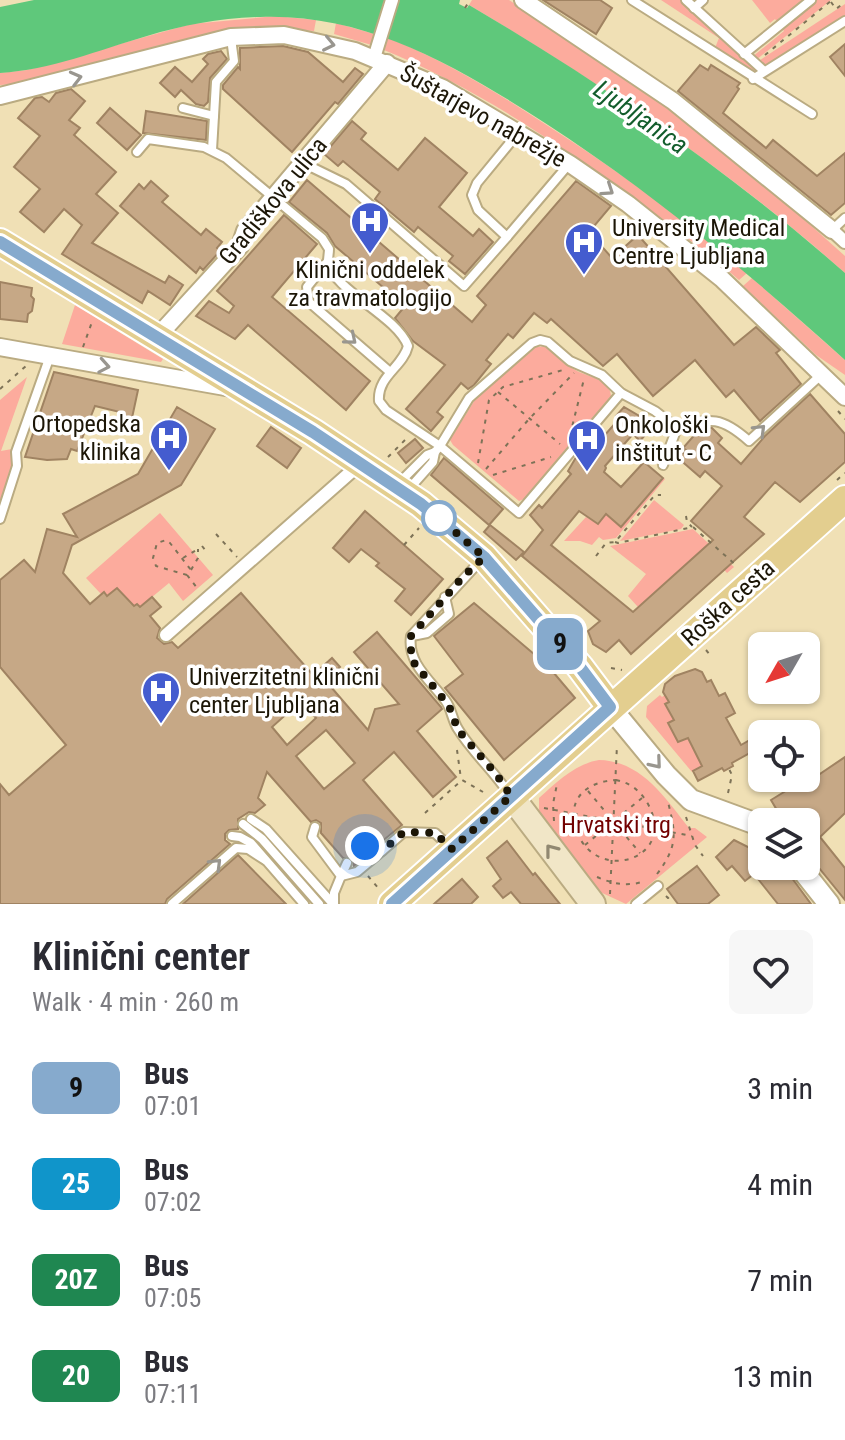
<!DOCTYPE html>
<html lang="en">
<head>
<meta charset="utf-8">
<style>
  :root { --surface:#fff; --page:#f7f7f7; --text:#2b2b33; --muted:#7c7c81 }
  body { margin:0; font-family:"Roboto Condensed",sans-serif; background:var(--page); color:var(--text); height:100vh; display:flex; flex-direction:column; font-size:30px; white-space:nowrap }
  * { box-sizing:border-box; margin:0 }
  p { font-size:26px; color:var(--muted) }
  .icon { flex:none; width:44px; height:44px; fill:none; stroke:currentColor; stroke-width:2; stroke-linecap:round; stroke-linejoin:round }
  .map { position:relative; height:904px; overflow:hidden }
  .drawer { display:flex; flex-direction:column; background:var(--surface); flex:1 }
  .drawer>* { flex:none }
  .badge { padding:0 16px; border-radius:12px; font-size:28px; line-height:52px }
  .needle { width:52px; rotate:231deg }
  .fabs { position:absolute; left:748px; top:632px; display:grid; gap:16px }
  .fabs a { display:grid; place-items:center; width:72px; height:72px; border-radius:12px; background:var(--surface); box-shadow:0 2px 6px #0004; font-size:40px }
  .you { position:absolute; width:40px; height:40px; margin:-20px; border:6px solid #fff; border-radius:50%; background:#1a73e8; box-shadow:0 0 0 12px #1a73e833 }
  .map>.badge { position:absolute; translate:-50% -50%; box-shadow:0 0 0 4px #fff }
  .round { display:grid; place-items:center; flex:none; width:84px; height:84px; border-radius:12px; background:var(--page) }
  .overview { display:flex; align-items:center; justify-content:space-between; height:136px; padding:0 32px }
  h1 { font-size:38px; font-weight:600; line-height:60px }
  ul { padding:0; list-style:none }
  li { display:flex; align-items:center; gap:24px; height:96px; padding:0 32px }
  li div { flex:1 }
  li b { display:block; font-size:30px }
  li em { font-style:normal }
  li .badge { min-width:88px; font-weight:700; text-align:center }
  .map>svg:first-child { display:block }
  .green { fill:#fcab9d }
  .water { fill:#5fc87b }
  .building { fill:#c6a886; stroke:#a08362; stroke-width:2; fill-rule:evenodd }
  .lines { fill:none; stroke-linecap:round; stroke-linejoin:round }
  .service-casing { stroke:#baab82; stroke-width:12 }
  .pedestrian-casing { stroke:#baab82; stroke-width:16 }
  .minor-casing { stroke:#baab82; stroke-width:20 }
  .tertiary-casing { stroke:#baab82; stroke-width:24 }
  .secondary-casing { stroke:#baab82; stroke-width:28 }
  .primary-casing { stroke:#fff; stroke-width:30 }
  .path { stroke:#7d7257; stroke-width:2; stroke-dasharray:4 6; stroke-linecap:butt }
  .service { stroke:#fff; stroke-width:8 }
  .pedestrian { stroke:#fff; stroke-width:12 }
  .minor { stroke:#fff; stroke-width:16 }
  .tertiary { stroke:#fff; stroke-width:20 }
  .secondary { stroke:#f1e6c7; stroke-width:24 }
  .primary { stroke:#e3ce8f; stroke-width:26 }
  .oneway { stroke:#99968f }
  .oneway2 { stroke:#918871 }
  .line-casing { stroke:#fff; stroke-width:18 }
  .line { stroke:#86aacd; stroke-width:12 }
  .walk { stroke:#1c1607; stroke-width:8; stroke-dasharray:0 14.4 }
  .stop-dot { fill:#fff; stroke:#86aacd; stroke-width:4 }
  .labels { text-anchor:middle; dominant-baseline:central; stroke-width:7; stroke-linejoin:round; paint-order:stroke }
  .street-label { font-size:24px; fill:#1c1607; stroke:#fff }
  .poi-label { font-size:24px; fill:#1c1607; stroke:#fff; text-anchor:start }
  .park-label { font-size:24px; fill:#720100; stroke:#fff }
  .water-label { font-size:26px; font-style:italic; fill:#125d2c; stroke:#fff }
</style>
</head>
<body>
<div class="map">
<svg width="845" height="904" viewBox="0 0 845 904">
  <rect width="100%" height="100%" fill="#f0e0b5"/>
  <g class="green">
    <path d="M472,0h37l101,66 57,40 102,82 76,68v17c-116,-103 -243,-189 -376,-268z"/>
    <polygon points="661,0 682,0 759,70 754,73 715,48 719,38"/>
    <polygon points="752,0 831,0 756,60 752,57 784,31 775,19 770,23"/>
    <polygon points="845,4 845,15 763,67 757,62"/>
    <polygon points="276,16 316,20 314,31 256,27 218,31 17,84 0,85 0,73 27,70 191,24"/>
    <polygon points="336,23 378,35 375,46 334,34"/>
    <path d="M384,36c58,23 109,54 161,88 70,45 139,94 202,149l-8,7c-33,-29 -73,-58 -111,-85 -78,-57 -159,-111 -249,-147z"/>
    <polygon points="752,278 845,360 845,375 816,355 743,286"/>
    <polygon points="75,305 163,359 161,362 62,344"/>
    <path d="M547,346c9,8 20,20 30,25 13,7 33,7 34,25l-87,103 -5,2 -66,-56 -3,-5 26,-42 60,-51z"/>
    <polygon points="27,377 1,451 12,449 14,469 0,508 0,400"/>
    <polygon points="663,478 665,479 616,538 603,540 599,537 592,545 580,541 564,541 586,517 598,524 606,514 621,526"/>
    <polygon points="654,500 684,525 681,529 620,541"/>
    <polygon points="160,513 213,575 183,601 169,583 140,607 137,604 134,606 117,588 107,596 104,592 101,594 86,578"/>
    <polygon points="693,529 734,567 727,573 705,549 638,607 628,596 646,574 610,546"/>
    <polygon points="660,695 662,697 665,695 669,702 665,704 674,720 668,724 678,742 688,738 702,766 692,772 646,717 647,706"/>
    <path d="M599,760c43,1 66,38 90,68h6l12,9 -81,67 -26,-12 -61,-80v-14c18,-16 36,-34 60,-38z"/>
  </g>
  <path class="water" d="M34,0h426l-1,4 8,4 2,-3c133,78 260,166 376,268v87c-95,-86 -192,-167 -300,-237 -87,-56 -178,-110 -285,-106 -39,1 -76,8 -113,19 -48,14 -97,34 -147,37v-66z"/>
  <g class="building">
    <polygon points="543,0 600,0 612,8 596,34"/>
    <polygon points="845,44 845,76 830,57"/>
    <polygon points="283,46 308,52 343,82 355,68 363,74 338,104 335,102 292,152 223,89 223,85 238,67 240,69 240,48"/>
    <polygon points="221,51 227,59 210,78 208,102 204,106 196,104 181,90 175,97 160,83 175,67 192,82 208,64 203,59 208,54"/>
    <polygon points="700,65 708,70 711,65 740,83 737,87 739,89 723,113 766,148 773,140 817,176 845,153 845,203 831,215 678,91"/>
    <polygon points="71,89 85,101 69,120 80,128 74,135 116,172 96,194 118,213 92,243 165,283 169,276 183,285 170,305 148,291 142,303 62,254 82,225 64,209 44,232 20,212 40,189 14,167 40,136 18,118 35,98 42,97 49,102 56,93"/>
    <polygon points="110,108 141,135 127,150 97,123"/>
    <polygon points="146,111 207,121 206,140 143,133"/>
    <polygon points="352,121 366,133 361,139 398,170 425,138 467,173 439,207 473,236 479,229 493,242 465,274 449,261 453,256 418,227 414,232 375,199 380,192 343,161 338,166 324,154"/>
    <polygon points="307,180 472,322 486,305 477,296 576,181 611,206 589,232 612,258 638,235 734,345 756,327 780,350 776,353 801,384 760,421 734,390 726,397 695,360 653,396 617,354 603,366 551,319 547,323 534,313 513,338 508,334 486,360 491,364 474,385 468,389 461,383 437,412 443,417 431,431 406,409 445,365 413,341 395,318 405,306 335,246 327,233 289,202"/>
    <polygon points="151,181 168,196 162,202 201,235 206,229 222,242 217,248 220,251 203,270 200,267 196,273 120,206 139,184 144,189"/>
    <polygon points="284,215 317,244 272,297 370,381 346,410 248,325 235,339 196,316 209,301 229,313 234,306 217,291"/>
    <polygon points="0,282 32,288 31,296 34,299 32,311 28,314 27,322 0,319"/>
    <polygon points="54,372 138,390 132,418 121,415 120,412 95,406 77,451 71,449 67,459 47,460 25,457"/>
    <polygon points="810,394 845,434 845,462 800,502 775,482 744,517 764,534 631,654 619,640 606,652 593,644 588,631 600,621 522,556 543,530 530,515 539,505 542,508 571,474 568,471 578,454 581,456 586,450 589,453 619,419 616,416 624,407 641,417 640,420 650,429 640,441 633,434 605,466 606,468 604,472 621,487 644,462 663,478 621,527 606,514 598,524 579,511 551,545 633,612 713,540 691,521 722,486 705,471 700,477 678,458 686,450 683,448 698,431 700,433 704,428 712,428 722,438 718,443 741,464 765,436"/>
    <path d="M177,407l38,22 -34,56 -109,60 -9,28 27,31 14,-12 3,4 10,-8 17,18 3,-2 3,3 12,-10 9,10 -11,9 10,12 -3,10 7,6 8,-2 6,6 63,-55 72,82 19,-17 8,9 -15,13 43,50 7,-21 24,-5 -45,-52 23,-20 64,75 1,2 -25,22 39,46 -23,20 -39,-45 -31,28 39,45 -22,18 -14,-4 -5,1 -3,8 9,6 -13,12 -2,-8h-9l-22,-25v-10l-5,-3 -5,2 -44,-50 -9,26 7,7 -10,8 -6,-1 -11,7v10l-9,1 -4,4v6l5,4 -63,55 -2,5h-165v-120l9,11 57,-50 -66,-78v-87l24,-20 11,12 12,-43 30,8 -14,-23 75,-40zM301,701l15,17 -29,27 -15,-18zM326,730l29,33 -31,26 -28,-33z"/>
    <polygon points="271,427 301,448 287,468 257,446"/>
    <polygon points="415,439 423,448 406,463 398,453"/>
    <polygon points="444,458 503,509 489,525 431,475"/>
    <polygon points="365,511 443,579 411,615 395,601 405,589 376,566 379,563 361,549 349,562 333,548"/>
    <polygon points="490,525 524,552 516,560 484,532"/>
    <polygon points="474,603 548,666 575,698 504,760 445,688 463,674 434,636"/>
    <polygon points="695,669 702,672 707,682 711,680 719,696 725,693 735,713 726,718 741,745 750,740 755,750 732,763 733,766 724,771 722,768 698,781 693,771 702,766 688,738 678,742 668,723 674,720 665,704 669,702 663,692 665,684 675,676"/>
    <polygon points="845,757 845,813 820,837 845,868 845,900 806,852 806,822 784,822 771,800 802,781 805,784"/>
    <polygon points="734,840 762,854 762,866 786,866 789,874 811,904 778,904 754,874 745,881 732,866 727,870 716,857"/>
    <polygon points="507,841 533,875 535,873 560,904 521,904 511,892 503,898 493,886 501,879 487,858"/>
    <polygon points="238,855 286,904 183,904"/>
    <polygon points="697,866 719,895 708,904 678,904 667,889"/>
    <polygon points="462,879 478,897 471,904 434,904"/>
  </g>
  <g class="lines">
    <defs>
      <g id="service">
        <polyline points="632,0 812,114"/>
        <polyline points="686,0 764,71"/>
        <polyline points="694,8 703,0"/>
        <polyline points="744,54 811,0"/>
        <polyline points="753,79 845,21"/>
        <polyline points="183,108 214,116"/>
        <polyline points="518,133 477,183 472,195 478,210 507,237 569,164"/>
        <polyline points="212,150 216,82 234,61 231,38"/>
        <path d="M137,152l11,-13 56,8 22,11 96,80 7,11c0,4 -1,8 -1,13 6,29 68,53 80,84 -5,21 -31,30 -29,55l7,9 54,36 29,-48 63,-55 8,-3 8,2 22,19 32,14 19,18 -102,120 -79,-67 -5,6 -8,3 -30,30"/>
        <polyline points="303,163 346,184 464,286 507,237"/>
        <polyline points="832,230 845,218"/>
        <polyline points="328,261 307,287 309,302 390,372"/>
        <path d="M621,393l34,18 22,17c34,-11 45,-11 72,13l73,-67"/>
        <polyline points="663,465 677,428"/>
        <polyline points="409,489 433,462 435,452"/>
        <polyline points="0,519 17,466 16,452 50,356"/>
        <path d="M481,560l-70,76c-4,27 19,44 34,64 7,9 7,20 13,29 14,23 36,42 51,65"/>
        <polyline points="412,636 427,633 449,614 445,597"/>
        <polyline points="251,819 266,829 333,904"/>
        <polyline points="243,824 262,839 319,904"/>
        <polyline points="315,827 312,837 341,876 334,893 334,904"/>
        <polyline points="232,836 240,837 251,843 304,904"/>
        <polyline points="365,846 382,851 404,832 435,833 451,848"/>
        <polyline points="341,876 357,872 382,851"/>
        <polyline points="341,876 347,863"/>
        <polyline points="172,904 236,848 248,849 265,860"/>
        <polyline points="636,904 658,886"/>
      </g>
      <g id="pedestrian">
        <polyline points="374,58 392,0"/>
        <polyline points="832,230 845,242"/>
        <polyline points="166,635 361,463"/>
      </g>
      <g id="minor">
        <polyline points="523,0 673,101 832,230"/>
        <polyline points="0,96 231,37 284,35 355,51 443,88 570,164 628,204 722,279 845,397"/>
        <polyline points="157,337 240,246 245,231 387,63"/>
        <polyline points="0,347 231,388"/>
      </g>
      <g id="tertiary">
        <polyline points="610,707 666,775 691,800 762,826"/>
        <polyline points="799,866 829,904"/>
      </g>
      <polyline id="secondary" points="511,796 593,904"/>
      <g id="primary">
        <polyline points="0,242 313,432 421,504 484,557 580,667 610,707"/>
        <polyline points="392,904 845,499"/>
      </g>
    </defs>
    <use href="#service" class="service-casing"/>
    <use href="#pedestrian" class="pedestrian-casing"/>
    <use href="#minor" class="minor-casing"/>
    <use href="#tertiary" class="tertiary-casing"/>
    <use href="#secondary" class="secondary-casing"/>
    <use href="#primary" class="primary-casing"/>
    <g class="path">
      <polyline points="831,2 836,9 845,2"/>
      <polyline points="465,8 470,0"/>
      <polyline points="765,55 832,0"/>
      <polyline points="83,347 92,322"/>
      <polyline points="0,389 26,366"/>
      <polyline points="498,392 560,444"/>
      <polyline points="838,411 845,419"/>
      <polyline points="570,435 584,379"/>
      <polyline points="388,457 406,439"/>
      <polyline points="478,463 489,400 503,387 563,370"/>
      <polyline points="486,469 529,419 574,373"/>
      <polyline points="493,475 551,457"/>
      <polyline points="837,480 845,473"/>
      <polyline points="686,516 687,522 692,527"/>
      <polyline points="216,534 237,557"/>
      <polyline points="615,542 618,543 693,527 737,566"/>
      <polyline points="404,545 419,528"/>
      <polyline points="202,546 206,551"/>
      <polyline points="596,556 606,543 615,542 655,495 661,495"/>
      <polyline points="183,558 198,549"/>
      <polyline points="191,570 198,558 198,549"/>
      <polyline points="187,575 156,566 153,558 157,543 166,540 170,543 191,570"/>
      <polyline points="187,575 198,589"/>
      <polyline points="706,650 711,656"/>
      <polyline points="611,668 622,670"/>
      <polyline points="457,750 461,779"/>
      <path d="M616,780c15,3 26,12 33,26 29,57 -63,81 -75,15 -4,-27 18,-40 42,-41z"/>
      <polyline points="588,791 640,853"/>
      <polyline points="728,793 732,775 729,769"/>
      <polyline points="544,808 692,836"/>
      <polyline points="425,813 462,780 483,792"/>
      <polyline points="686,817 695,845 703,856"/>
      <polyline points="554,821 553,804 557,784"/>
      <polyline points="585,845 642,798"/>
      <path d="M657,874c21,-28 19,-40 11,-72"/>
      <polyline points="368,876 379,889"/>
      <path d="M597,877c16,7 31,10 48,4"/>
      <polyline points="610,894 617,745"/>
      <polyline points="666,896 668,898 671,895"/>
    </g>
    <use href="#service" class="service"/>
    <use href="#pedestrian" class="pedestrian"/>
    <use href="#minor" class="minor"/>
    <use href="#tertiary" class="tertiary"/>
    <use href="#secondary" class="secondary"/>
    <use href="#primary" class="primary"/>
  </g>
  <defs><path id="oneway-chevron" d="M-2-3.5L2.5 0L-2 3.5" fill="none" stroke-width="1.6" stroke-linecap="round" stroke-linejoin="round" transform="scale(2)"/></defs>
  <g class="oneway">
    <use href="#oneway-chevron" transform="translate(329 44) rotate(12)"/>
    <use href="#oneway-chevron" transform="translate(76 78) rotate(-14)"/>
    <use href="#oneway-chevron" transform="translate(608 190) rotate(34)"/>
    <use href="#oneway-chevron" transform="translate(351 339) rotate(40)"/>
    <use href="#oneway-chevron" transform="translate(104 366) rotate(10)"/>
    <use href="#oneway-chevron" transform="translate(760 430) rotate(-45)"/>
    <use href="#oneway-chevron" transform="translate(656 763) rotate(50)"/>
    <use href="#oneway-chevron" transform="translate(216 864) rotate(-45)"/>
  </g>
  <use class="oneway2" href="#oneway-chevron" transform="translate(551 850) rotate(-128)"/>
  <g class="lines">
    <defs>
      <polyline id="line" points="0,242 313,432 421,504 484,557 580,667 610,707 392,904"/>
    </defs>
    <use href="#line" class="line-casing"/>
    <use href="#line" class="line"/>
    <polyline class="walk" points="365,846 382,851 404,832 435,833 452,849 511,796 496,774 458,730 449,706 411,659 411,636 462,578 484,557 439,518"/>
  </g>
  <defs>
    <symbol id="hospital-pin" viewBox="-11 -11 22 30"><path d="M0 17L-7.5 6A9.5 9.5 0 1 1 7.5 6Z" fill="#445ccf" stroke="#fff"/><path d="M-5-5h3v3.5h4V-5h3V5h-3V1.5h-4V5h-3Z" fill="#fff"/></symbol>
  </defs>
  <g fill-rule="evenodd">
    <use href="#hospital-pin" x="348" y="199" width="44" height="60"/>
    <use href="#hospital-pin" x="562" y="220" width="44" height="60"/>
    <use href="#hospital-pin" x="147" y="416" width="44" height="60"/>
    <use href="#hospital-pin" x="565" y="417" width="44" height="60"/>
    <use href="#hospital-pin" x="139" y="669" width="44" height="60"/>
  </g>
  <circle class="stop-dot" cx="439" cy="518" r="16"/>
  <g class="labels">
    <g class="street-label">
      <text transform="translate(483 116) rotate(29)">Šuštarjevo nabrežje</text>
      <text transform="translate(273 201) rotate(-51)">Gradiškova ulica</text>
      <text transform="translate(728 603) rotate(-42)">Roška cesta</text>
    </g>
    <g class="poi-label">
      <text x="612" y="228">University Medical<tspan x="612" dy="28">Centre Ljubljana</tspan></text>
      <text x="370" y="270" text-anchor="middle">Klinični oddelek<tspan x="370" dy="28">za travmatologijo</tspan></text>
      <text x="141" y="424" text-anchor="end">Ortopedska<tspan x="141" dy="28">klinika</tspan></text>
      <text x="615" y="425">Onkološki<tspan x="615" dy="28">inštitut - C</tspan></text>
      <text x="189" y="677">Univerzitetni klinični<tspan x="189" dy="28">center Ljubljana</tspan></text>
    </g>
    <g class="park-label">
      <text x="616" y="825">Hrvatski trg</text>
    </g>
    <g class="water-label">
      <text transform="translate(641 117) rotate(35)">Ljubljanica</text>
    </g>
  </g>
</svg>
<div class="fabs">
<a><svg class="needle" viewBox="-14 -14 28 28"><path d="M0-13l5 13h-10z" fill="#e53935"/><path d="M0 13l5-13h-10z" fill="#7c7c81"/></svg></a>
<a><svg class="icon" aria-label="locate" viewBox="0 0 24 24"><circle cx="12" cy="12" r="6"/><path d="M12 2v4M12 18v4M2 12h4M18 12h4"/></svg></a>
<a><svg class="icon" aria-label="layers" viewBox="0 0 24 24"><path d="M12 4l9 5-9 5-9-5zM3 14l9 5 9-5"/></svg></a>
</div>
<div class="you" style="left:365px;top:846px"></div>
<b class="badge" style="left:560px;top:644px;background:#86aacd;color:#111">9</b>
</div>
<section class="drawer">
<div class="overview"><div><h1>Klinični center</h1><p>Walk · 4 min · 260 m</p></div><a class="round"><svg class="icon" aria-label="heart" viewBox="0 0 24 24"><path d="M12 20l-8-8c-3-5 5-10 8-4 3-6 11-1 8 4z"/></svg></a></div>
<ul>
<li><span class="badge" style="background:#86aacd;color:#111">9</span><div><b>Bus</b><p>07:01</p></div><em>3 min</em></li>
<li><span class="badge" style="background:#1095ca;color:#fff">25</span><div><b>Bus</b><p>07:02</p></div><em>4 min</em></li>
<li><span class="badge" style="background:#1f8751;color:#fff">20Z</span><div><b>Bus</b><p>07:05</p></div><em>7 min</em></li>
<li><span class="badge" style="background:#1f8751;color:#fff">20</span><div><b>Bus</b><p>07:11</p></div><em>13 min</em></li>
</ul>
</section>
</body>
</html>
